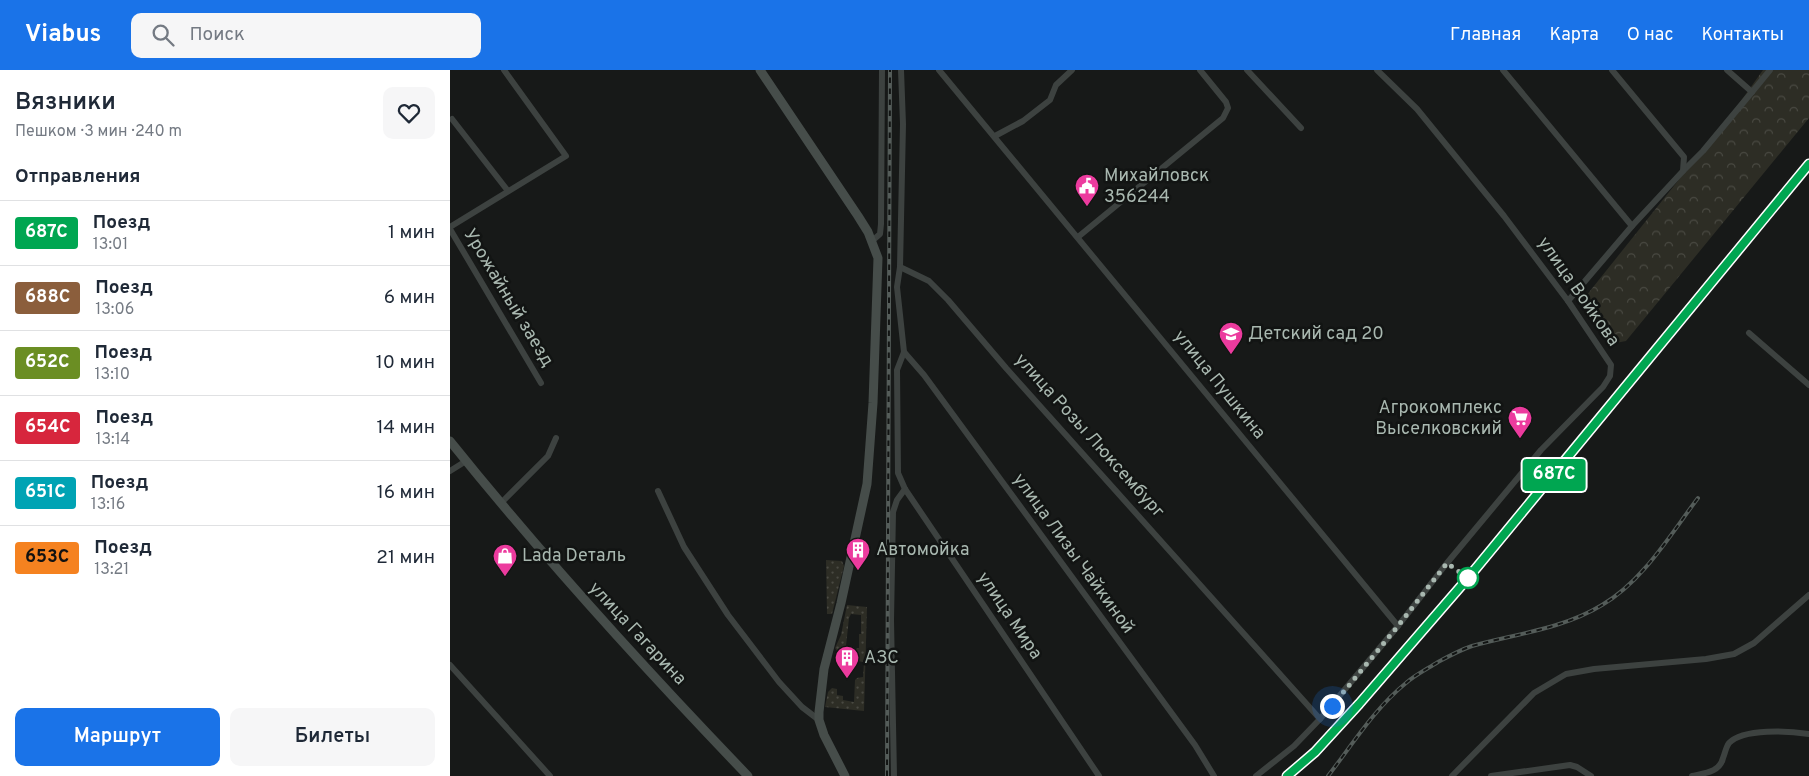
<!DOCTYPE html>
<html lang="ru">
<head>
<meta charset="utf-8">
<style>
  :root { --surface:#fff; --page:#f6f6f7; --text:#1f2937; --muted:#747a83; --line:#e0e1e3; --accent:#1a73e8 }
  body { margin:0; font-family:Overpass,sans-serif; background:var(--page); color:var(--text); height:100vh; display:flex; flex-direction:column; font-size:19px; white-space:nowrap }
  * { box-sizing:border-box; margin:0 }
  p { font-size:16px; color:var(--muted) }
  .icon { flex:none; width:28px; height:28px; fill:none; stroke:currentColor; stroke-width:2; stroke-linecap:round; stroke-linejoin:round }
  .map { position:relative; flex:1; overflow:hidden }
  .drawer { display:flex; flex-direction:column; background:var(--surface); width:450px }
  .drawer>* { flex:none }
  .badge { padding:0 10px; border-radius:4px; font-size:18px; line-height:32px }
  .you { position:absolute; width:25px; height:25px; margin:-12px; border:4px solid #fff; border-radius:50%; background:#1a73e8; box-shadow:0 0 0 8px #1a73e833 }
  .map>.badge { position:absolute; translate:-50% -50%; box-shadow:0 0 0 2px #fff }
  h2 { padding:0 15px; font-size:19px; line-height:45px }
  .round { display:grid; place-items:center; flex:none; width:52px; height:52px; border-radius:10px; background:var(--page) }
  .overview { display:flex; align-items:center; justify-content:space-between; height:85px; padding:0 15px }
  h1 { font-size:24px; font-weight:600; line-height:38px }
  .cta { display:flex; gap:10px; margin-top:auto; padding:10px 15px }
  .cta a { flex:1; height:58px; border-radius:10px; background:var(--accent); color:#fff; font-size:20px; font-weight:600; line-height:58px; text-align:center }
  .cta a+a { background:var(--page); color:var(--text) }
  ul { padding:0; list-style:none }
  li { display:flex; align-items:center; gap:15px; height:65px; padding:0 15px; border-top:1px solid var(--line) }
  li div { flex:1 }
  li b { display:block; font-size:19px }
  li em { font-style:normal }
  li .badge { min-width:55px; font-weight:700; text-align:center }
  header { display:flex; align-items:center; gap:30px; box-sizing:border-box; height:70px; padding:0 25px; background:var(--accent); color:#fff }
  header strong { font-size:24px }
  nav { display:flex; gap:28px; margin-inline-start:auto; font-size:18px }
  .search { width:350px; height:45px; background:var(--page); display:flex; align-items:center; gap:12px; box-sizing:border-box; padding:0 18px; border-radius:10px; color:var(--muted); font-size:19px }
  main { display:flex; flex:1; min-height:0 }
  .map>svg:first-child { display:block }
  .green { fill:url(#green-dots) }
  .forest { fill:url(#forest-crowns) }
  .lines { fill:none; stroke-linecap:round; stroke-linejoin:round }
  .minor { stroke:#3d4240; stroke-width:6 }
  .secondary { stroke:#464d4a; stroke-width:9 }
  .rail-casing { stroke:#545c59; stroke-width:4 }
  .rail { stroke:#121413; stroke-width:2; stroke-dasharray:5.5; stroke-linecap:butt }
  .line-casing { stroke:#fff; stroke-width:11 }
  .line { stroke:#00a651; stroke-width:8 }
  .walk { stroke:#a9b8b0; stroke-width:5; stroke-dasharray:0 9 }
  .stop-dot { fill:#fff; stroke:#00a651; stroke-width:2.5 }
  .labels { text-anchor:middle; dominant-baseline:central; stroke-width:5; stroke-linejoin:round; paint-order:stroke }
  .poi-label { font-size:18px; fill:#a9b8b0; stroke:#121413; text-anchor:start }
  .street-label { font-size:18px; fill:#a9b8b0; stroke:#121413 }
</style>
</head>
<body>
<header>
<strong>Viabus</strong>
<div class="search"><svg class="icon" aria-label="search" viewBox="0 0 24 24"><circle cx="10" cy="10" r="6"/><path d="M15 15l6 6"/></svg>Поиск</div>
<nav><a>Главная</a><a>Карта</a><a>О нас</a><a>Контакты</a></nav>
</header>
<main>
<section class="drawer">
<div class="overview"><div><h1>Вязники</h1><p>Пешком · 3 мин · 240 m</p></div><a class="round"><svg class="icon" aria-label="heart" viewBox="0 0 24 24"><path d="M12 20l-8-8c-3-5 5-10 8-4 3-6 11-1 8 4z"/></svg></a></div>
<h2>Отправления</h2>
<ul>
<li><span class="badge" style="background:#00a651;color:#fff">687С</span><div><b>Поезд</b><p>13:01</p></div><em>1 мин</em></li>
<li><span class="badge" style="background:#8b5e3c;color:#fff">688С</span><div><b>Поезд</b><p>13:06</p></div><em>6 мин</em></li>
<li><span class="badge" style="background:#6b8e23;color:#fff">652С</span><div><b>Поезд</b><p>13:10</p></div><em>10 мин</em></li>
<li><span class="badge" style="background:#d7263d;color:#fff">654С</span><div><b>Поезд</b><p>13:14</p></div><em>14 мин</em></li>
<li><span class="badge" style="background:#00a3b4;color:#fff">651С</span><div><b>Поезд</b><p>13:16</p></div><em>16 мин</em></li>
<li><span class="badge" style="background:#f58220;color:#111">653С</span><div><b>Поезд</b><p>13:21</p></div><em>21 мин</em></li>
</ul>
<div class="cta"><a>Маршрут</a><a>Билеты</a></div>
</section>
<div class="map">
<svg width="1359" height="706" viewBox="0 0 1359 706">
  <defs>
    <pattern id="green-dots" width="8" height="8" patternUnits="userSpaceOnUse" patternTransform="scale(1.25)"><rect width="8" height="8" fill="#2d2d25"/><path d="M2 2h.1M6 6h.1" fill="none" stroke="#494942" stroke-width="1.8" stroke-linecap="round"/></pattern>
    <pattern id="forest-crowns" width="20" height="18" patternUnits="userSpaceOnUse" patternTransform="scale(1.25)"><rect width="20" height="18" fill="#2d2d25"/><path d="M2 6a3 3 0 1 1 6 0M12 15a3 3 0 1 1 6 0" fill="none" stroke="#494942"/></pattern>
  </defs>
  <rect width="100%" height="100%" fill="#171918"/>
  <g class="green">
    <polygon points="376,490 392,491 394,496 382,544 377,544"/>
    <polygon points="397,535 417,537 414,641 375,637 378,622 382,618 387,619 387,625 393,626 393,630 404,632 405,610 407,608 413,607 414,592 407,591 405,588 405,579 409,578 409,564 411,564 411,545 401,544 399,548 396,576 400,578 399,591 392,589 385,578 391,565"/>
  </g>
  <polygon class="forest" points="1313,0 1359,0 1359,48 1176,271 1160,274 1131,237 1132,231 1283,42"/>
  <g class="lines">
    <g class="minor">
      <polyline points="451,0 453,54 450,197 479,211 498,230 556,298 870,649"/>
      <polyline points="489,0 948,556"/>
      <polyline points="797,0 851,58"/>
      <polyline points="1053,0 1182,156"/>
      <polyline points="1302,22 1320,0"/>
      <polyline points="2,49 58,121"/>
      <polyline points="545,66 573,51 600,30 606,15 622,0"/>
      <polyline points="1233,101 1253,81 1302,22 1277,0"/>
      <polyline points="0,157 116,86 54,0"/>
      <polyline points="0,159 91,313"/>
      <polyline points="628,167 773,48 778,38 776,32 750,0"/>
      <polyline points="422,171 430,164 431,154 432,0"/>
      <polyline points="450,197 447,217 454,282 447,300 448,403 455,419 649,706"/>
      <polyline points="1118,231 1182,156 1233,101 1234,87 1162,0"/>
      <polyline points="1299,263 1359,315"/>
      <polyline points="454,282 474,305 745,675 764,706"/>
      <polyline points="0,401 16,391"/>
      <polyline points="208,421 234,477 278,545 329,612 352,637 369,650"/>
      <polyline points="51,433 98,386 106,368"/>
      <polyline points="0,595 100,706"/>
      <polyline points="444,706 441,550 443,442 447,430 455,419"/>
      <polyline points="806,706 844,676 870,649 948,556 997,493 1091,380 1153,317 1160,306 1161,295 1118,231 1054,146 967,39 927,0"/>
      <polyline points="1002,706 1084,623 1116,604 1144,599 1256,589 1284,584 1304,573 1359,525"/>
      <polyline points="1041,706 1120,695 1127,697 1141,706"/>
      <path d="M1242,706c13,-3 28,-4 31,-18 2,-5 3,-11 6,-15 14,-15 61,-12 80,-9"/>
    </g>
    <g class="secondary">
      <polyline points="310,0 408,146 418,162 428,188 423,333 417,414 391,533 374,599 369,642 369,650 374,665 395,706"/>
      <path d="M0,371c94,117 194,227 298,335"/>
    </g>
    <defs>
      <g id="rail">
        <polyline points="437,706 440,0"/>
        <polyline points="837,706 865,682 909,634 1017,508 1359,94"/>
        <path d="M878,706c24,-31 47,-68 78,-93 9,-8 21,-14 32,-21 11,-6 22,-12 34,-16 43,-12 91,-17 130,-41 41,-24 68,-70 96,-107"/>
      </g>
    </defs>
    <use href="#rail" class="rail-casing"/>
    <use href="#rail" class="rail"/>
  </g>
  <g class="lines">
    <defs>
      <polyline id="line" points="837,706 865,682 909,634 1018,508 1359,94"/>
    </defs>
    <use href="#line" class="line-casing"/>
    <use href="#line" class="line"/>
    <polyline class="walk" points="882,636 948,556 997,493 1018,508"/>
  </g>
  <defs>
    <symbol id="civic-pin" viewBox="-11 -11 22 30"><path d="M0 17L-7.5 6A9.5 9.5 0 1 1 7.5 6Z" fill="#ec3b9e" stroke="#121413"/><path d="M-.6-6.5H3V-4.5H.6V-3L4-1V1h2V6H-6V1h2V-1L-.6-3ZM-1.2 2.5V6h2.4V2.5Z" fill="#fff"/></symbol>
    <symbol id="school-pin" viewBox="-11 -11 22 30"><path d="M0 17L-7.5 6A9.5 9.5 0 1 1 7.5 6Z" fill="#ec3b9e" stroke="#121413"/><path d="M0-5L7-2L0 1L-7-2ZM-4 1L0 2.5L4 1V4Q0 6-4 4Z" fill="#fff"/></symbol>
    <symbol id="supermarket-pin" viewBox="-11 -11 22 30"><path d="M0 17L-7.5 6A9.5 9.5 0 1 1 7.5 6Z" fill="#ec3b9e" stroke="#121413"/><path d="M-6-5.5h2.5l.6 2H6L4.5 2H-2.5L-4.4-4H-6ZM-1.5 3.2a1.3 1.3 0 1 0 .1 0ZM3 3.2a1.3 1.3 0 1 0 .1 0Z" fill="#fff"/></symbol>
    <symbol id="building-pin" viewBox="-11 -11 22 30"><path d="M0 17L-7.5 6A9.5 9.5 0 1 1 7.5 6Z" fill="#ec3b9e" stroke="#121413"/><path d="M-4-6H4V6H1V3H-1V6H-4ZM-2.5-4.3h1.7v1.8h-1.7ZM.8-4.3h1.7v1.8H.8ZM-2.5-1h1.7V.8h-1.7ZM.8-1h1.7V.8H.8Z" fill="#fff"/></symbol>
    <symbol id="shop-pin" viewBox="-11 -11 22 30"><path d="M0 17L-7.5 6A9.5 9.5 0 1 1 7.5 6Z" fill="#ec3b9e" stroke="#121413"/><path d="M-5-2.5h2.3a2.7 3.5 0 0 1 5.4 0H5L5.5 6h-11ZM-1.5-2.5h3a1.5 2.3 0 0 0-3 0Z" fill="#fff"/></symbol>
  </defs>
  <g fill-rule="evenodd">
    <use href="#civic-pin" x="623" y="102" width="28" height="38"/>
    <use href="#school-pin" x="767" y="250" width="28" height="38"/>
    <use href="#supermarket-pin" x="1056" y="334" width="28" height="38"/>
    <use href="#building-pin" x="394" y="466" width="28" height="38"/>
    <use href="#shop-pin" x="41" y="472" width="28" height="38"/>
    <use href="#building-pin" x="383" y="574" width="28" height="38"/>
  </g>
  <circle class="stop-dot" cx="1018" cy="508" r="10"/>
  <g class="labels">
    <g class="poi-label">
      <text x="654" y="106">Михайловск<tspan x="654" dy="21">356244</tspan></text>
      <text x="798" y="264">Детский сад 20</text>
      <text x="1052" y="338" text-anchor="end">Агрокомплекс<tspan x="1052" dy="21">Выселковский</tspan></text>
      <text x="426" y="480">Автомойка</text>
      <text x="72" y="486">Lada Dеталь</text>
      <text x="414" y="588">АЗС</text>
    </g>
    <g class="street-label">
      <text transform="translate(1128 222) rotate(55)">улица Войкова</text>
      <text transform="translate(58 228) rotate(59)">Урожайный заезд</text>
      <text transform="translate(769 315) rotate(51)">улица Пушкина</text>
      <text transform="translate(639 366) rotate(48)">улица Розы Люксембург</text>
      <text transform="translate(623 484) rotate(54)">улица Лизы Чайкиной</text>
      <text transform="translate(559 546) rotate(56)">улица Мира</text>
      <text transform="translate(187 564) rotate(47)">улица Гагарина</text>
    </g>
  </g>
</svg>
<div class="you" style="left:882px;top:636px"></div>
<b class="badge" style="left:1104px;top:405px;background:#00a651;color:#fff">687С</b>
</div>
</main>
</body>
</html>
